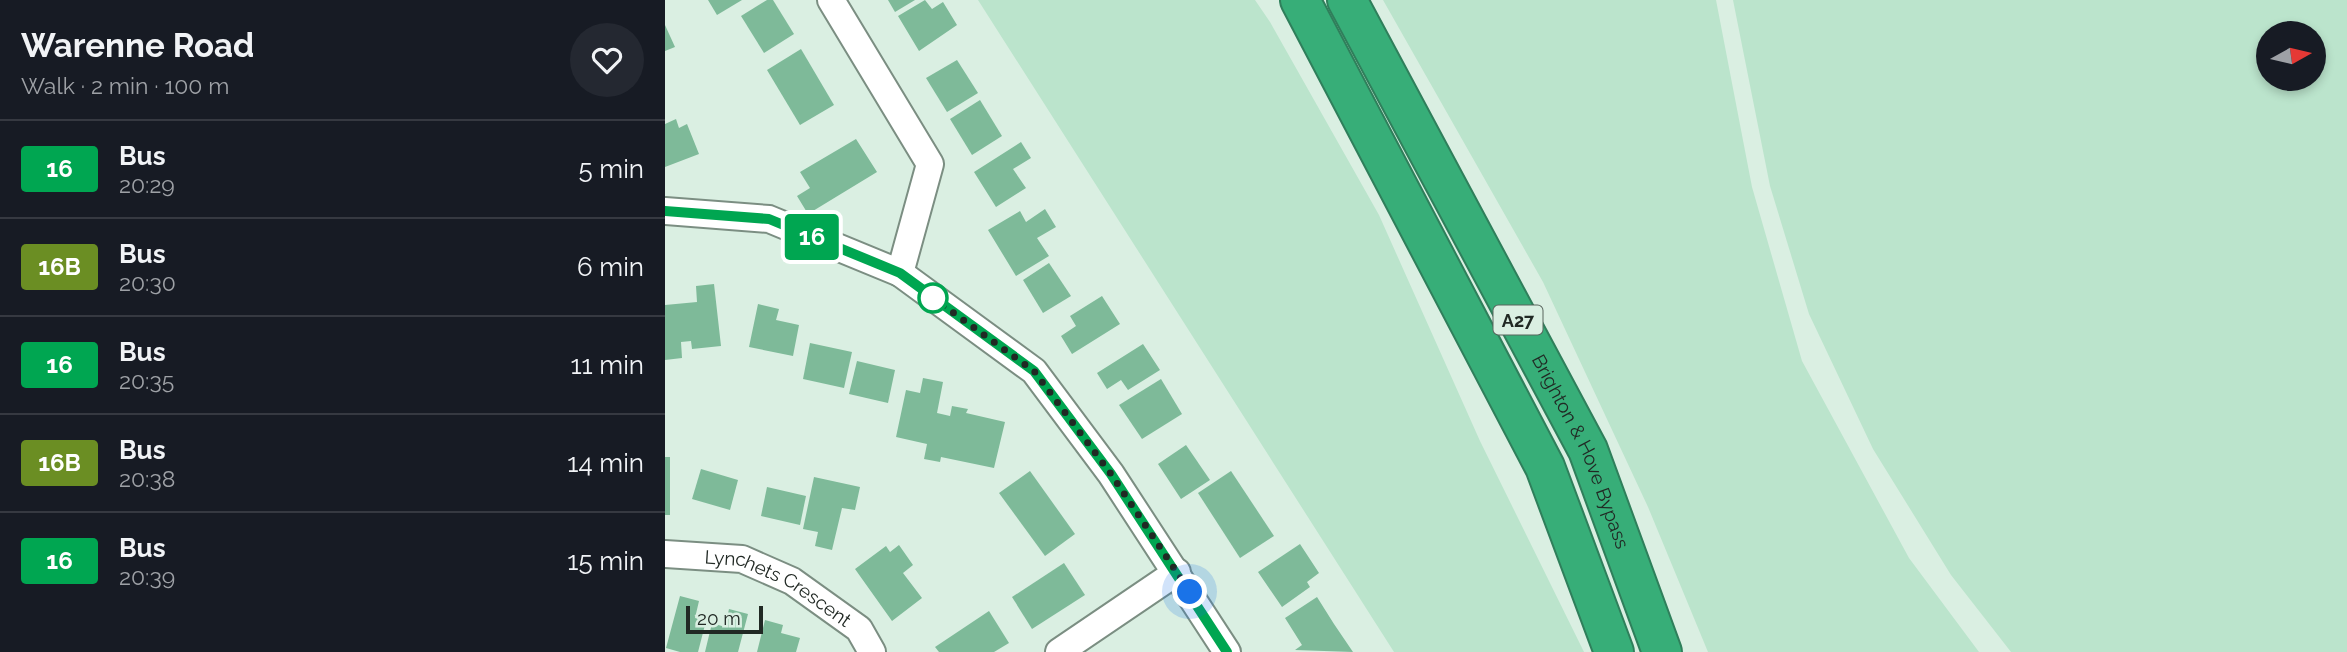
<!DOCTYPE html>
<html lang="en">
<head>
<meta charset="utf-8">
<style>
  :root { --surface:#171b24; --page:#242831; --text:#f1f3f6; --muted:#9ea1a6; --line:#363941 }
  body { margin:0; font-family:Raleway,sans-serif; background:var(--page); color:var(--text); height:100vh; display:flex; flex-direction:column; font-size:26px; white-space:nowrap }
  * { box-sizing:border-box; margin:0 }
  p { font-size:23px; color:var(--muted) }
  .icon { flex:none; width:38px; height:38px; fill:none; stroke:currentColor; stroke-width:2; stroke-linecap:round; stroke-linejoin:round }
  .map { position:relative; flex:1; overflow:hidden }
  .drawer { display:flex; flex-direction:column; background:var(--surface); width:665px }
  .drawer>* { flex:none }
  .badge { padding:0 14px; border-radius:5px; font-size:24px; line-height:46px }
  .needle { width:46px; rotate:82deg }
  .fabs { position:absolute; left:1591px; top:21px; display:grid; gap:14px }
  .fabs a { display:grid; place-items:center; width:70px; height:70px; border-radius:50%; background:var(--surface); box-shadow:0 4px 10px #0003; font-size:35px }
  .scale { position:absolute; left:21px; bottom:18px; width:77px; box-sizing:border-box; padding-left:7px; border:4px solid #212924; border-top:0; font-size:19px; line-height:24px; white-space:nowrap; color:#212924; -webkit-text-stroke:5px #daefe2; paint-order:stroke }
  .you { position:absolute; width:35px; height:35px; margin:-18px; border:5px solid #fff; border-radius:50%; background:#1a73e8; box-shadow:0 0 0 10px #1a73e833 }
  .map>.badge { position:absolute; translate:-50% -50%; box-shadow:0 0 0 4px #fff }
  .round { display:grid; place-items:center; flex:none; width:74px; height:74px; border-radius:37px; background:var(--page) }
  .overview { display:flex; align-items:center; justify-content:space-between; height:119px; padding:0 21px }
  h1 { font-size:33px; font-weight:700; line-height:52px }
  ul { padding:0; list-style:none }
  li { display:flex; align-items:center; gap:21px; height:98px; padding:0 21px; border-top:2px solid var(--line) }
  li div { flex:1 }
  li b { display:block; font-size:26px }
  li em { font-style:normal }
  li .badge { min-width:77px; font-weight:700; text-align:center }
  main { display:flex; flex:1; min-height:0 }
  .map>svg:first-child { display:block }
  .green { fill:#bbe4cc; fill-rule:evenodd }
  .building { fill:#7eba99 }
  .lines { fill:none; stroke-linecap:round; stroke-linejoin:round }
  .minor-casing { stroke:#7b8e82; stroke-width:30 }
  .highway-casing { stroke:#2f7f5b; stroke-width:42 }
  .minor { stroke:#fff; stroke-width:26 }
  .highway { stroke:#37ae78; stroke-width:38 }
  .line-casing { stroke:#fff; stroke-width:16 }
  .line { stroke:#00a651; stroke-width:10 }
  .walk { stroke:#212924; stroke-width:7; stroke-dasharray:0 12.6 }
  .stop-dot { fill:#fff; stroke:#00a651; stroke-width:3.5 }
  .labels { text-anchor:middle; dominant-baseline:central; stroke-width:7; stroke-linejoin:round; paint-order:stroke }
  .shield { fill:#daefe2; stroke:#58645d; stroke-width:2 }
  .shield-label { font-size:18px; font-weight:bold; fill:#212924 }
  .street-label { font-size:19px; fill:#212924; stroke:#daefe2 }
</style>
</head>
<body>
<main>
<section class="drawer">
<div class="overview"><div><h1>Warenne Road</h1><p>Walk · 2 min · 100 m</p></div><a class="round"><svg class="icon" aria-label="heart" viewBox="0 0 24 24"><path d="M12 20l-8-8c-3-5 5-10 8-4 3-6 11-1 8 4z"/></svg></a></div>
<ul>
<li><span class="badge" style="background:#00a651;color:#fff">16</span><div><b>Bus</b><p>20:29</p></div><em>5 min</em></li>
<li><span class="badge" style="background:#6b8e23;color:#fff">16B</span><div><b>Bus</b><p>20:30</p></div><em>6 min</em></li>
<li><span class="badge" style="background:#00a651;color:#fff">16</span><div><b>Bus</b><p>20:35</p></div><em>11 min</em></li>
<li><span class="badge" style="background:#6b8e23;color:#fff">16B</span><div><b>Bus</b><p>20:38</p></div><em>14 min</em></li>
<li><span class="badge" style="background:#00a651;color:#fff">16</span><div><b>Bus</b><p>20:39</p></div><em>15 min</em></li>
</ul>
</section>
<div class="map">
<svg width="1682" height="652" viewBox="0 0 1682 652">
  <rect width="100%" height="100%" fill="#daefe2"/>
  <g class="green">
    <polygon points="313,0 590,0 605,22 714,215 815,441 919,652 729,652"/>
    <polygon points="718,0 1051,0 1087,187 1137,361 1244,558 1314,652 1043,652 983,507 878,282"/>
    <path d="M1068,0h614v652h-336l-60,-77 -78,-126 -64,-135 -39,-128zM1648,33v46h-45v-46z"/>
  </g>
  <g class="building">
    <polygon points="43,0 77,0 52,15"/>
    <polygon points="102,0 108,0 129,34 99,53 76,16"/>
    <polygon points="223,0 250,0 230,12"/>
    <polygon points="260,0 267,9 278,2 292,25 254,51 233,16"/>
    <polygon points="0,25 10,47 0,51"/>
    <polygon points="136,49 169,105 135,125 102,70"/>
    <polygon points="292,60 313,93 282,112 261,78"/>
    <polygon points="315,100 337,136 307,155 285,119"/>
    <polygon points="11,119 14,128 22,124 34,154 0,167 0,124"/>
    <polygon points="191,139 212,172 143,214 132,196 145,188 135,172"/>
    <polygon points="356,142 366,158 348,169 361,188 331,207 309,172"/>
    <polygon points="380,209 391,227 372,238 384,256 351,276 323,230 355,211 361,222"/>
    <polygon points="384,263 406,296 378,313 358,280"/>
    <polygon points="49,284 56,346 27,349 26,341 16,342 17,358 0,360 0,305 32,302 31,286"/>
    <polygon points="437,296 455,324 407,354 396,336 411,326 405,316"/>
    <polygon points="93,304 114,309 111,320 134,325 128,356 84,347"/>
    <polygon points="145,343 187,352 179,388 138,379"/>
    <polygon points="478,344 495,370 463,390 456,380 442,389 432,373"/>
    <polygon points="192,361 230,370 223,403 184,394"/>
    <polygon points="258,378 278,382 272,413 285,416 287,406 303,409 301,413 340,422 329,468 276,457 275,462 259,459 262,444 231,437 241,390 255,393"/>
    <polygon points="496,379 517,414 477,439 454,405"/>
    <polygon points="521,445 545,480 516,499 493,464"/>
    <rect x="0" y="457" width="5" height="58"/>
    <polygon points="36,469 73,480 65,510 27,499"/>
    <polygon points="365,471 410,534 380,556 334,493"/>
    <polygon points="566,471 609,536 575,558 533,493"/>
    <polygon points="149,477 195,487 190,510 177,508 167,550 150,546 153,532 138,529"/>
    <polygon points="102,487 141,496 135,525 96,516"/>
    <polygon points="635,544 654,573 642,582 645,587 617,607 593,572"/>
    <polygon points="234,545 248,565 238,573 257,598 227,621 190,569 221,546 225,552"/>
    <polygon points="399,563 420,595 367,629 347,597"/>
    <polygon points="15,596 34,601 30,618 41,621 33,652 15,652 1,648"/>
    <polygon points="652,597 669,624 688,652 630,650 637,645 620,618"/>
    <polygon points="64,609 83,614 73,652 40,652 47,623 60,627"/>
    <polygon points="324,611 344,643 329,652 274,652 270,647"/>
    <polygon points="100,620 118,625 116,633 135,638 131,652 92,652"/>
  </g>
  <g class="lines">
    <defs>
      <g id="minor">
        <polyline points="166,0 265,164 235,273"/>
        <polyline points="0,211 104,219 235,273 369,371 446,474 562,652"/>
        <path id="s1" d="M0,554l77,5 50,22 67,48 13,23"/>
        <polyline points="394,652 512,572"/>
      </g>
      <g id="highway">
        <polyline points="635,0 880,467 949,652"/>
        <path id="s2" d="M682,0l241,450 74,202"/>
      </g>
    </defs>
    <use href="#minor" class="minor-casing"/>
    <use href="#highway" class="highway-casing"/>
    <use href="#minor" class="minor"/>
    <use href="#highway" class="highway"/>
  </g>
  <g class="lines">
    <defs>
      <polyline id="line" points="0,211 104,219 235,273 369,371 446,474 562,652"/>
    </defs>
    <use href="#line" class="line-casing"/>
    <use href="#line" class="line"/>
    <polyline class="walk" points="268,298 369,371 446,474 525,592"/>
  </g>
  <circle class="stop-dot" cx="268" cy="298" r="14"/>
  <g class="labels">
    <rect class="shield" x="828.5" y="305.5" width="49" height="29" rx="5"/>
    <g class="shield-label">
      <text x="853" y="320">A27</text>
    </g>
    <g class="street-label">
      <text stroke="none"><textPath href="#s2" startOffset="509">Brighton &amp; Hove Bypass</textPath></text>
      <text stroke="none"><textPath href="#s1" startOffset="121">Lynchets Crescent</textPath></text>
    </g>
  </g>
</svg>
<div class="fabs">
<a><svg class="needle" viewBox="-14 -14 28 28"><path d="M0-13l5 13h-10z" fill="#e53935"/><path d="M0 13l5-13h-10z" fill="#9ea1a6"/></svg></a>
</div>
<div class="scale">20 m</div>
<div class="you" style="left:525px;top:592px"></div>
<b class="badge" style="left:147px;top:237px;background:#00a651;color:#fff">16</b>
</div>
</main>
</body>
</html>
